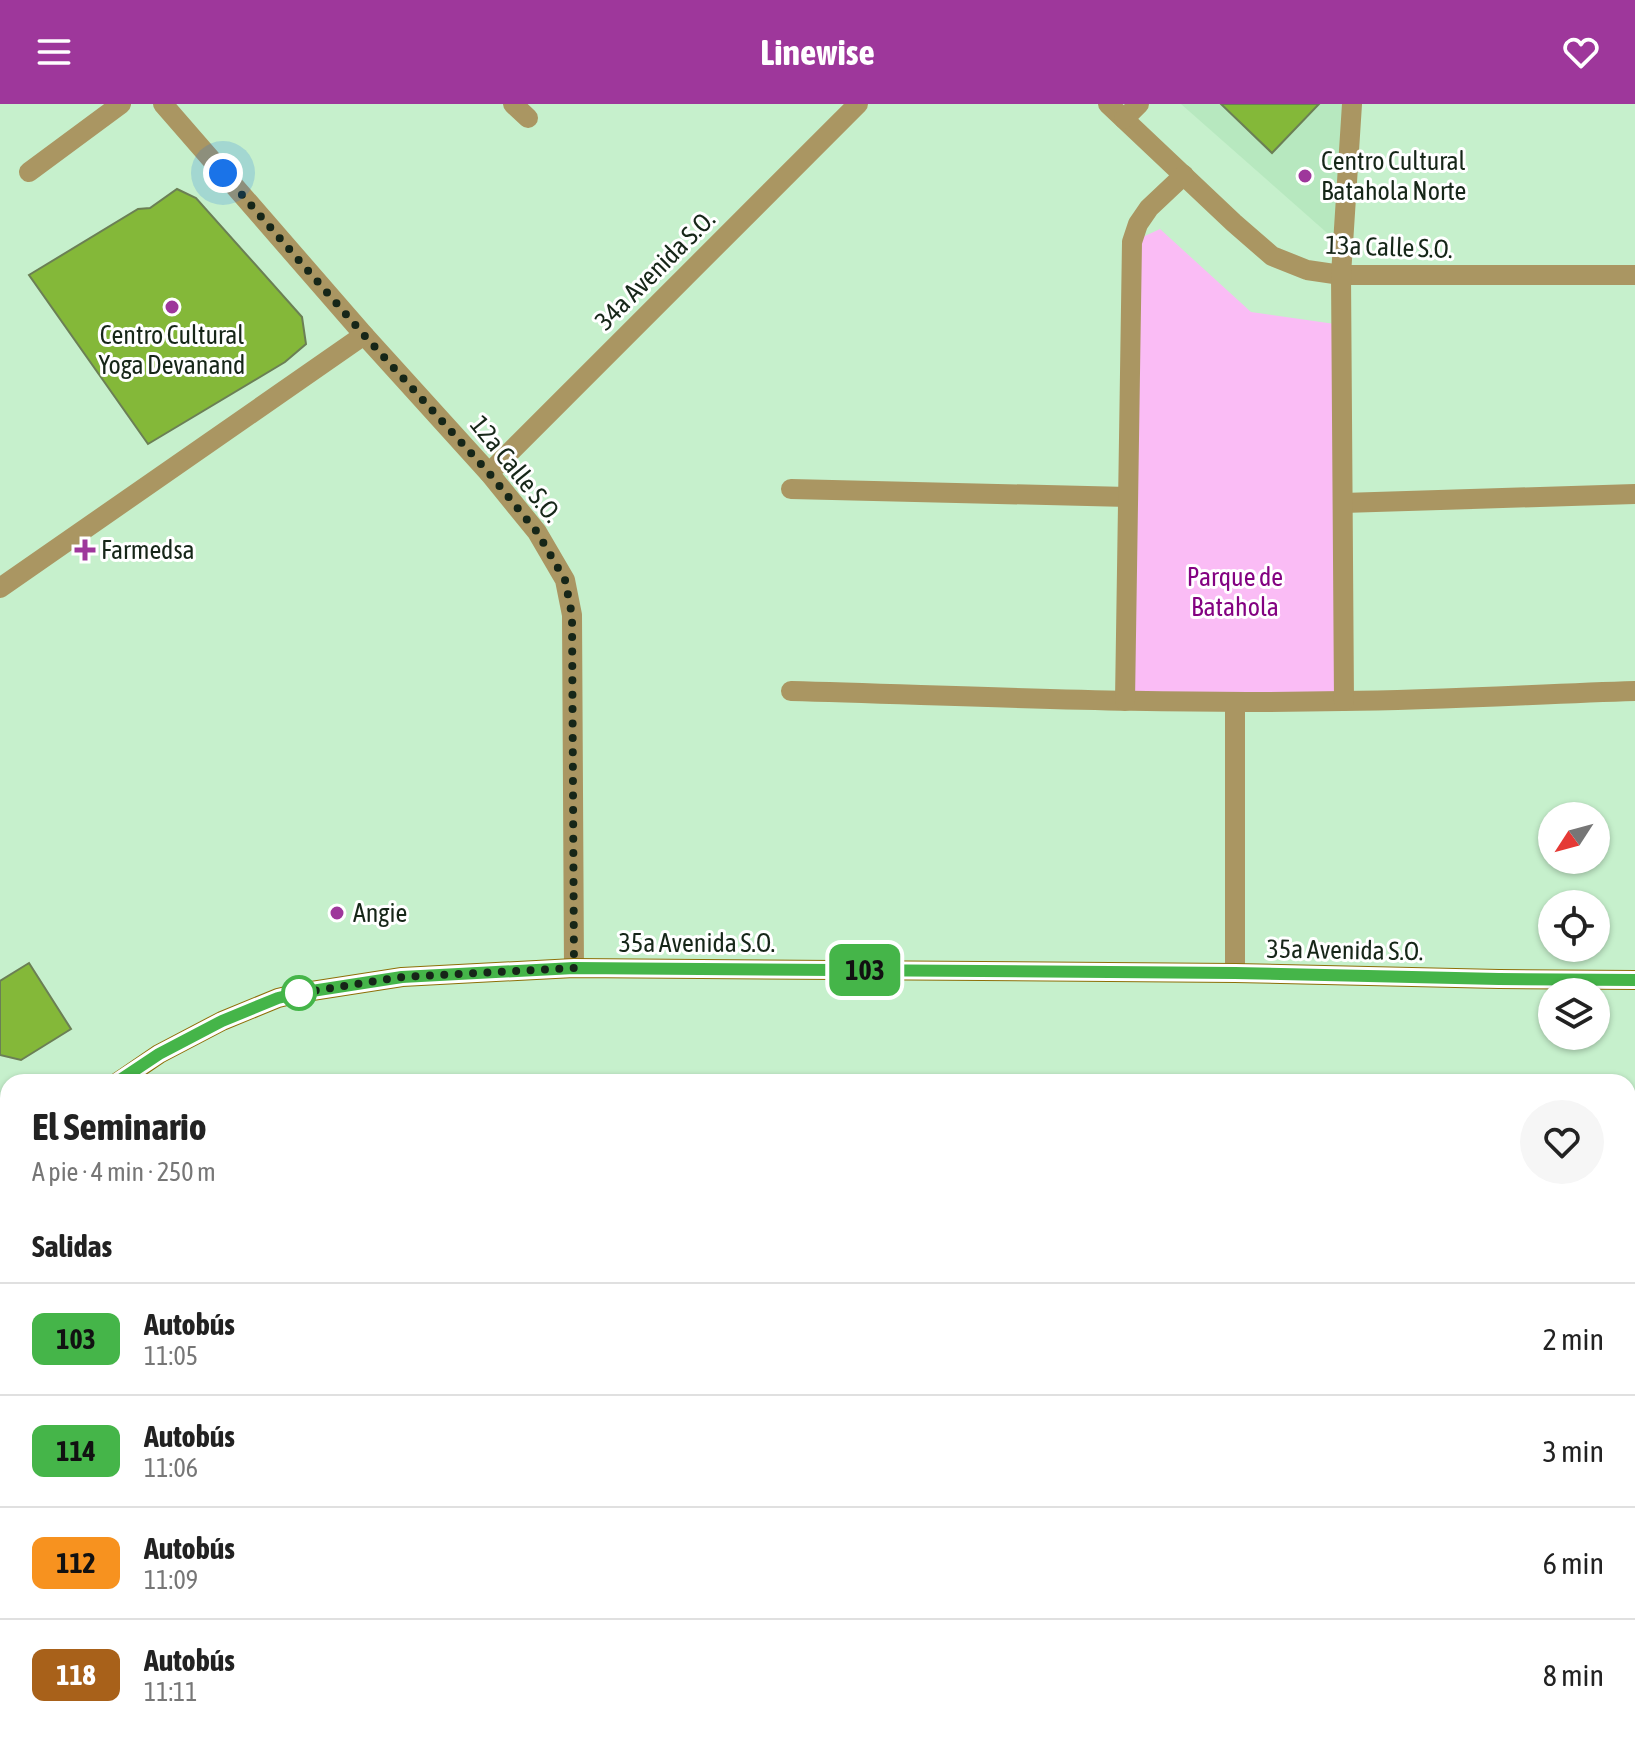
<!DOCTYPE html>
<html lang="es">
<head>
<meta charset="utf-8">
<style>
  :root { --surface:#fff; --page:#f6f6f6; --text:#222; --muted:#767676; --line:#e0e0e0; --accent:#9e379b }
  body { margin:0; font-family:"Asap Condensed",sans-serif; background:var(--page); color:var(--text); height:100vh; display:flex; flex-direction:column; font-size:30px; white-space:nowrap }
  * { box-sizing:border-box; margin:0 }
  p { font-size:26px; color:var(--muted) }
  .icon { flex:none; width:44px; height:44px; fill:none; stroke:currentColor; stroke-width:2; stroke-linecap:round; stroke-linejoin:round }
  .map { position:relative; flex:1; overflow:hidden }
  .drawer { position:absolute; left:0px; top:970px; width:1636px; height:674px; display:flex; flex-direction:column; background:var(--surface); border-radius:24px 24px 0 0; box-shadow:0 2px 6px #0004 }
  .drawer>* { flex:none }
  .badge { padding:0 16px; border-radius:12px; font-size:28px; line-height:52px }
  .needle { width:52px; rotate:234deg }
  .controls { position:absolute; left:1538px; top:698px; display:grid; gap:16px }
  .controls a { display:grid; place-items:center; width:72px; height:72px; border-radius:50%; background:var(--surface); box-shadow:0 2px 6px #0004; font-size:40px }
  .you { position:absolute; width:40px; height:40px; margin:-20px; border:6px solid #fff; border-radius:50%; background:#1a73e8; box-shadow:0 0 0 12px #1a73e833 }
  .map>.badge { position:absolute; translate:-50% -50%; box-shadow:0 0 0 4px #fff }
  h2 { padding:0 32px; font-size:30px; line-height:72px }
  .round { display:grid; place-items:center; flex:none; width:84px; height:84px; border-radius:42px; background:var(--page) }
  .overview { display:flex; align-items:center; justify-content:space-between; height:136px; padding:0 32px }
  h1 { font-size:38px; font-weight:700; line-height:60px }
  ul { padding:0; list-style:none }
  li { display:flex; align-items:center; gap:24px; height:112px; padding:0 32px; border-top:2px solid var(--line) }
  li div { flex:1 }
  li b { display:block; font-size:30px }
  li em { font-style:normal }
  li .badge { min-width:88px; font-weight:700; text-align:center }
  header { display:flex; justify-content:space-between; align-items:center; height:104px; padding:0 32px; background:var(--accent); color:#fff; font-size:36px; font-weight:700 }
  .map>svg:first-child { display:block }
  .built { fill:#b7e8bf }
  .green { fill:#fabcf5 }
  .building { fill:#84b839; stroke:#6b7f55; stroke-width:2 }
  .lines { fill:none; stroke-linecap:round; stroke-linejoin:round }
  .service { stroke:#aa9662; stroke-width:18 }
  .minor { stroke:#aa9662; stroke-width:20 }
  .tertiary { stroke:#aa9662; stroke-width:20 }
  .secondary { stroke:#8d6f08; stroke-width:20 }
  .line-casing { stroke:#fff; stroke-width:18 }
  .line { stroke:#45b549; stroke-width:12 }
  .walk { stroke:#162618; stroke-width:8; stroke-dasharray:0 14.4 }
  .poi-dot { fill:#9e379b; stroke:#fff; stroke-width:3 }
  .stop-dot { fill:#fff; stroke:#45b549; stroke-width:4 }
  .labels { text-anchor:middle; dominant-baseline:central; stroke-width:6; stroke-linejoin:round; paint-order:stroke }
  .poi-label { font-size:26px; fill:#162618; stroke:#fff; text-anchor:start }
  .street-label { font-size:26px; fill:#162618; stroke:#fff }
  .park-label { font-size:26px; fill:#830281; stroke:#fff }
</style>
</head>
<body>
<header><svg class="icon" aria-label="menu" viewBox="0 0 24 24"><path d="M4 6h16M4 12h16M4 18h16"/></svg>Linewise<svg class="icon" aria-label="heart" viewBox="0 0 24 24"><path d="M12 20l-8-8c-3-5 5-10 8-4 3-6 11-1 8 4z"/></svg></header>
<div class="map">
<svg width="1635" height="1643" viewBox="0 0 1635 1643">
  <rect width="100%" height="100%" fill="#c6f0cc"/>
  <polygon class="built" points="1181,0 1352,0 1343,143"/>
  <g class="green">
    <polygon points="1160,125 1251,208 1342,221 1344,597 1125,597 1132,138"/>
    <polygon points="1628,1255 1635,1256 1635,1643 1502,1643 1494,1636 1628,1636"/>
  </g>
  <g class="building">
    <polygon points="1221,0 1319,0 1272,49"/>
    <polygon points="177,85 196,94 302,213 306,240 285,258 148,340 29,171 138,105 150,104"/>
    <polygon points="29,859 71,925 21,956 0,951 0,877"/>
    <polygon points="7,1116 8,1117 8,1197 0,1184 0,1120"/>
  </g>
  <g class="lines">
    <g class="service">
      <polyline points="593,1636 594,1643"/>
      <polyline points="1133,1636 1152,1643"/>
    </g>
    <g class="minor">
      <polyline points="163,0 364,231 489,369 537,428 565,476 572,511 574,864"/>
      <polyline points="513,0 528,14"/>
      <polyline points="1108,0 1234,119 1272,152 1307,166 1341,171 1635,171"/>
      <polyline points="1124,15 1139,0"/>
      <polyline points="29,68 121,0"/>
      <polyline points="489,369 858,0"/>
      <polyline points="791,385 1128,393"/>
      <polyline points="1343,399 1635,390"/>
      <polyline points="0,484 364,231"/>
      <path d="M791,587c184,5 368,14 552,10 98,-1 195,-7 292,-10"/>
      <polyline points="1125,597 1132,138 1138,120 1149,104 1184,71"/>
      <polyline points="1344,597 1341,171 1352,0"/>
      <polyline points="1235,869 1235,598"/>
      <polyline points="0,1608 8,1603"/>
    </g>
    <polyline class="tertiary" points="0,1025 8,1032"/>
    <g class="secondary">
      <polyline points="118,978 159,950 222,917 278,894 299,889 402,873 574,864 1235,869 1499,875 1635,876"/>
      <polyline points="0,1056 8,1051"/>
    </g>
  </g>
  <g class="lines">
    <defs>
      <polyline id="line" points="117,978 159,950 222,917 278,894 299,889 402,873 574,864 1235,869 1499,875 1635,876"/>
    </defs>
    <use href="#line" class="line-casing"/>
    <use href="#line" class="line"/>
    <polyline class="walk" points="223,69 364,231 489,369 537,428 565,476 572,511 574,864 402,873 299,889"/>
  </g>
  <g class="poi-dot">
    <circle cx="1305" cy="72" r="8"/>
    <circle cx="172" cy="203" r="8"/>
    <path d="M81 434h8v8h8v8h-8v8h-8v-8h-8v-8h8z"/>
    <circle cx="337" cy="809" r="8"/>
  </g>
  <circle class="stop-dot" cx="299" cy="889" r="16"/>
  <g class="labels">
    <g class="poi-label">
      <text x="1321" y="57">Centro Cultural<tspan x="1321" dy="30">Batahola Norte</tspan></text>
      <text x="172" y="231" text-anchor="middle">Centro Cultural<tspan x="172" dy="30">Yoga Devanand</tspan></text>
      <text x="101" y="446">Farmedsa</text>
      <text x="353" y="809">Angie</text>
    </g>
    <g class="street-label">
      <text transform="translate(1389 143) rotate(2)">13a Calle S.O.</text>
      <text transform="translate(655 166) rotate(-45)">34a Avenida S.O.</text>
      <text transform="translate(516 365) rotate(51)">12a Calle S.O.</text>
      <text x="697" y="839">35a Avenida S.O.</text>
      <text transform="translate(1345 846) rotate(1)">35a Avenida S.O.</text>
    </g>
    <g class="park-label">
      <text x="1235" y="473">Parque de<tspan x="1235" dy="30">Batahola</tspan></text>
    </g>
  </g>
</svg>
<div class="controls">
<a><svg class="needle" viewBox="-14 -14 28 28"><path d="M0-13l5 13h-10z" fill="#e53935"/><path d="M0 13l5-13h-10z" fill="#767676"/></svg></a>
<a><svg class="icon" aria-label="locate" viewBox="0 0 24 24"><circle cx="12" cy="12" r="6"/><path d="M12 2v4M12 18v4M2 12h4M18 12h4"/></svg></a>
<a><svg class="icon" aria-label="layers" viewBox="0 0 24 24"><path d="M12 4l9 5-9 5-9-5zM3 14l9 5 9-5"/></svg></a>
</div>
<div class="you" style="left:223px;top:69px"></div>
<b class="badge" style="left:865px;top:866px;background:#45b549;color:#111">103</b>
<section class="drawer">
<div class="overview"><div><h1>El Seminario</h1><p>A pie · 4 min · 250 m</p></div><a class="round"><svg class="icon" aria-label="heart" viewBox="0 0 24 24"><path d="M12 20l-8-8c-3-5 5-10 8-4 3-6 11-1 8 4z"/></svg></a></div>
<h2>Salidas</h2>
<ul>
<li><span class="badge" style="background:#45b549;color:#111">103</span><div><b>Autobús</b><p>11:05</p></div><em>2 min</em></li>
<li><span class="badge" style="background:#45b549;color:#111">114</span><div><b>Autobús</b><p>11:06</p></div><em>3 min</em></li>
<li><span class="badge" style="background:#f7921f;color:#111">112</span><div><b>Autobús</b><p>11:09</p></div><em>6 min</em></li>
<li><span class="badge" style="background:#a8611a;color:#fff">118</span><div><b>Autobús</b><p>11:11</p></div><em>8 min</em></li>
</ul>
</section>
</div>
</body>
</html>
